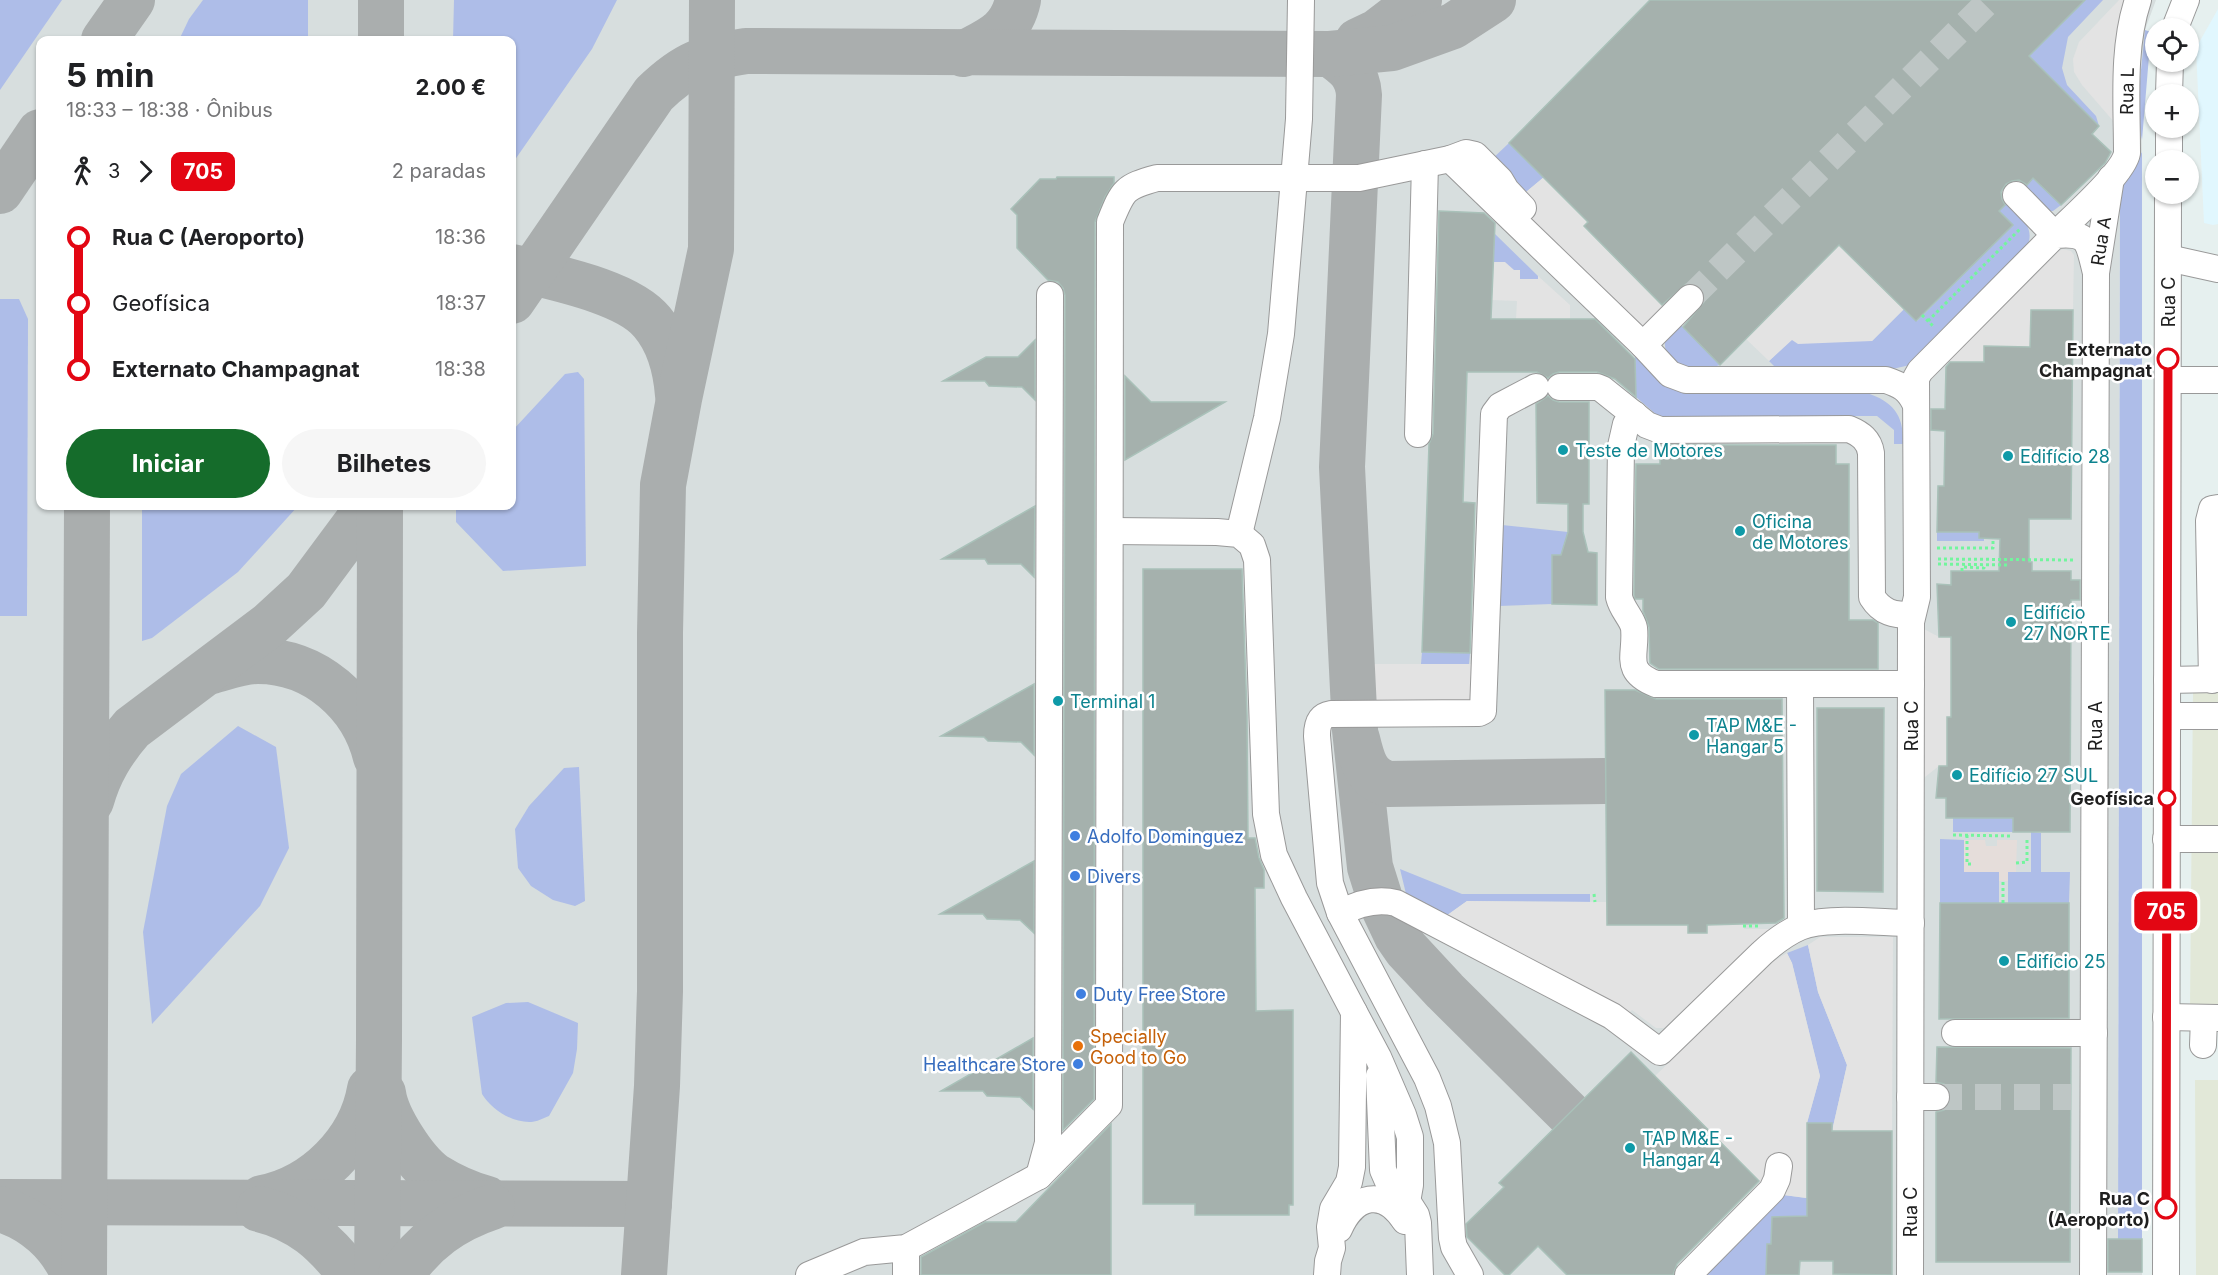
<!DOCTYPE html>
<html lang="pt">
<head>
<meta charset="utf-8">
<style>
  :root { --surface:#fff; --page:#f6f6f6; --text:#202124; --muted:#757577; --accent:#156c2b }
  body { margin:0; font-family:Inter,sans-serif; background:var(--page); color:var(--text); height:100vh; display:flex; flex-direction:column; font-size:22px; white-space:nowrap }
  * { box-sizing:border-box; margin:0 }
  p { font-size:20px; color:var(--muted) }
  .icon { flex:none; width:33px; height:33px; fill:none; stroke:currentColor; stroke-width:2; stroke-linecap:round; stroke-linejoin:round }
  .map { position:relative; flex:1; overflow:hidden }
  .details { position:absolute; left:36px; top:36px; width:480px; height:474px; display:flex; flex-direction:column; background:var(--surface); border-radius:12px; box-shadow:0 2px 4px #0004 }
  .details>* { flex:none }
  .badge { padding:0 12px; border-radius:9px; font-size:21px; line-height:39px }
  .tools { position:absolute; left:2145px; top:18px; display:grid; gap:12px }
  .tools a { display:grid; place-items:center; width:54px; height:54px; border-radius:50%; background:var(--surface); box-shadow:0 2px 4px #0004; font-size:30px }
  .map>.badge { position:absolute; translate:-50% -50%; box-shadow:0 0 0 3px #fff }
  .legs { display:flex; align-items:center; gap:9px; height:66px; padding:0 30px; font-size:20px }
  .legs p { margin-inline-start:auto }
  .headline { display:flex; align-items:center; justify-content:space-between; height:102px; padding:0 30px }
  h1 { font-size:33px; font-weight:700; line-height:45px }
  .action { display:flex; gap:12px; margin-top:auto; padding:12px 30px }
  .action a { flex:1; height:69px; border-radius:36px; background:var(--accent); color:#fff; font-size:24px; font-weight:700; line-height:69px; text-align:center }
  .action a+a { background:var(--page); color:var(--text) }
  ul { padding:0 30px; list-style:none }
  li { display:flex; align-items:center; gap:21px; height:66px; font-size:22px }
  li i { display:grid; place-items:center; width:9px; height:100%; margin:0 8px; background:currentColor }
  li i::after { content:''; width:15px; height:15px; margin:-8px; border:4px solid; border-radius:50%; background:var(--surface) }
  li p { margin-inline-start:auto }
  li:first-child i { background:linear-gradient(#0000 50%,currentColor 0) }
  li:last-child i { background:linear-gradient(currentColor 50%,#0000 0) }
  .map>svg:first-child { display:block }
  .industrial { fill:#e2e8d8 }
  .education { fill:#e1f7fe }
  .airport { fill:#d7dede; fill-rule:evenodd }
  .grass { fill:#aebde8 }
  .parking { fill:#e3e3e3 }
  .plaza { fill:#e5ddda }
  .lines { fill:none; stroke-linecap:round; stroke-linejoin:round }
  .taxiway { stroke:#aaaeae; stroke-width:46 }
  .building { fill:#a5b1ad; stroke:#a9c1b9; stroke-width:1.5 }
  .minor-tunnel { stroke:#bec6c5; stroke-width:26; stroke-dasharray:26 13; stroke-linecap:butt }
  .minor-casing { stroke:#999; stroke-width:28 }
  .path { stroke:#72f59d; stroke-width:3; stroke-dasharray:3 3; stroke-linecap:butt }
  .minor { stroke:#fff; stroke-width:26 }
  .line-1-casing { stroke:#fff; stroke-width:14 }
  .line-1 { stroke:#e30613; stroke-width:9 }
  .stop-1-dot { fill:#fff; stroke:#e30613; stroke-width:3 }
  .culture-dot { fill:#0f9aa8; stroke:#fff; stroke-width:2 }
  .shop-dot { fill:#3f7fe0; stroke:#fff; stroke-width:2 }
  .food-dot { fill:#e8710a; stroke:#fff; stroke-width:2 }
  .labels { text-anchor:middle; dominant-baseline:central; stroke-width:5; stroke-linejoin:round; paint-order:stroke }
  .street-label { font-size:18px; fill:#1f1f1f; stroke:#fff }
  .stop-label { font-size:18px; font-weight:bold; fill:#1f1f1f; stroke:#fff; text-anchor:end }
  .culture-label { font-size:18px; fill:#0d838f; stroke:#fff; text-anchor:start }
  .shop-label { font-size:18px; fill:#366cbe; stroke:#fff; text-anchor:start }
  .food-label { font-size:18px; fill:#c56008; stroke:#fff; text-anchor:start }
</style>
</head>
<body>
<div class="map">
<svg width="2218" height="1275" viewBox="0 0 2218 1275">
  <rect width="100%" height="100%" fill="#e6f0ef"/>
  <g class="industrial">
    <polygon points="2193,689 2218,690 2218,1009 2190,1009"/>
    <polygon points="2195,1080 2218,1080 2218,1275 2196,1275"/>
  </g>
  <polygon class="education" points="2218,9 2218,224 2213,225 2204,223 2196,48"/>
  <path class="airport" d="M0,0h2156l-11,30 -5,49 2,73 -22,37 -2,1049 24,1v36h-2142zM40,40h472v466h-472z"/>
  <g class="grass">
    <polygon points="0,0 62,0 0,90"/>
    <polygon points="203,0 308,0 308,40 179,40 189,19"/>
    <polygon points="454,0 617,0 592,49 512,164 512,40 453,40"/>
    <polygon points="2085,0 2103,0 2068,37 2062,68 2067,85 2096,116 2099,126 2029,56"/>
    <path d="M2145,30l6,2 -9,108c-7,-35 0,-74 3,-110z"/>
    <polygon points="1509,143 1544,177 1526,192 1516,192 1489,162"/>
    <polygon points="2142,152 2142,1239 2118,1239 2120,189"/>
    <polygon points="2033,178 2061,205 2053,211 2047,211 2022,189"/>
    <path d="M2007,203c13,13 29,24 20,44l-117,118 -22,5 -111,-1 -8,-8 23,-22 80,2 32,-32 13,12 96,-96 -14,-14z"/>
    <polygon points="1494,233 1538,276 1538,279 1520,279 1504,262 1494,262"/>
    <polygon points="0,299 19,299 28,319 27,616 0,616"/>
    <path d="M1677,321l43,44c-19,6 -46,10 -54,-14 -1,-4 -2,-10 0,-14 2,-5 8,-11 11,-16z"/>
    <path d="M1635,355l25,23 207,15c27,9 37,23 36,51h-9v-14l-17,-14h-219l-22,-19z"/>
    <polygon points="578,372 584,379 586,566 503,571 456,522 456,506 512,506 512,431 565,374"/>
    <polygon points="142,506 298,506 238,572 152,638 142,641"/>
    <polygon points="1502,525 1568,532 1561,555 1553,555 1552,604 1499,606"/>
    <polygon points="1937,532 1979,532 1979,538 1984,538 1984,541 1937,541"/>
    <polygon points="1422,652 1470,653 1469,664 1421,664"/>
    <polygon points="238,726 276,747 289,848 260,906 152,1024 143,932 167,806 181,774"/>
    <polygon points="579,767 585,901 575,906 553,900 531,886 518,868 515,829 529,806 564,768"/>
    <rect x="1953" y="818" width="60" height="14"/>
    <polygon points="2031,832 2041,833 2041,872 2070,872 2069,903 2008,903 2008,872 2031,872"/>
    <polygon points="1940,839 1964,840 1964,871 1999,872 1999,903 1940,903"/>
    <polygon points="1400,869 1462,894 1590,894 1590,902 1467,901 1446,916 1407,898"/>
    <polygon points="1808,945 1818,992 1847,1065 1832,1131 1807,1123 1820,1076 1792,963 1787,953"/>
    <path d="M528,1002l50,21 -1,26 -4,24 -24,43c-5,2 -13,6 -18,6 -19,1 -40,-13 -49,-28l-10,-77 34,-14z"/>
    <polygon points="1776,1194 1807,1198 1807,1216 1772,1217 1771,1244 1767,1244 1766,1275 1688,1275"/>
  </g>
  <g class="parking">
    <polygon points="2119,0 2138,0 2127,137 2082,85 2074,72 2073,59 2079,42"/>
    <polygon points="1544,177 1588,222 1584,227 1667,310 1645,331 1521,210 1516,192 1526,192"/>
    <polygon points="1839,245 1904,309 1872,341 1798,344 1792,340 1769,361 1746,339"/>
    <polygon points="2063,249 2071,251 2074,255 2073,310 2031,310 2030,347 1984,346 1984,362 1946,362 2059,251"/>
    <polygon points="1494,262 1505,262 1514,270 1520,270 1520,279 1538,279 1538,276 1570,305 1570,319 1516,319 1517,301 1492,300"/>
    <polygon points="1911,622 1939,637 1951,637 1951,717 1947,718 1947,766 1939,766 1911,788"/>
    <polygon points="1372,664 1486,664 1484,709 1375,714"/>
    <polygon points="1467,901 1607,902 1607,924 1688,925 1688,933 1706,933 1707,925 1743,923 1744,929 1775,929 1756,941 1664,1028 1656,1028 1632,1010 1611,1030 1446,916"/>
    <polygon points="1820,937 1893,937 1892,1131 1832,1131 1847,1065 1818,992 1808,945"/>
    <polygon points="1787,953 1792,963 1820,1076 1807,1123 1806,1198 1776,1194 1766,1188 1655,1076 1774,961"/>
  </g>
  <polygon class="plaza" points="1964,840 1985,840 1986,846 1997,846 1997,840 2017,840 2016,872 2008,872 2008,881 1999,881 1999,872 1964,872"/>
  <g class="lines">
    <g class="taxiway">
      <polyline points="104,40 132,0"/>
      <polyline points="381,40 381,0"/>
      <polyline points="1358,41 1377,32 1419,0"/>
      <path d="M963,54c26,-14 48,-21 55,-54"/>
      <path d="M1330,54c16,11 28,20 29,41l-17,372 13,263 15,137 11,35 16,34 9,13 39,42 124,123"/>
      <polyline points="0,191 40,132"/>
      <path d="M512,267c38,10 115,24 140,55 18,21 24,47 26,73"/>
      <path d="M512,301l142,-207c32,-31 49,-36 92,-43l584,3 62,-6 61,-22 40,-26"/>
      <path d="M212,671c15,-4 31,-10 46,-10 57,0 105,42 118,96"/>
      <path d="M1357,739c5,21 9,39 31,45l217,-3"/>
      <path d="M91,801c8,-29 21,-50 41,-73l137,-103 37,-34 63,-85"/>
      <path d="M383,1093c3,25 32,69 52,83 16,10 34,18 52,23"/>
      <path d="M262,1198c53,-10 99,-56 108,-109"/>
      <polyline points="0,1202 649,1204"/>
      <path d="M0,1209c34,10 60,34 74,66"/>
      <path d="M259,1209c42,10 66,33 92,66"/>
      <polyline points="84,1275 87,506"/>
      <polyline points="377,1275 379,1040 380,506"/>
      <path d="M401,1275c23,-34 52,-55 91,-68"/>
      <polyline points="644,1275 657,1086 660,991 660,633 663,485 679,399 711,249 712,0"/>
    </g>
  </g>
  <g class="building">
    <polygon points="1650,0 2085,0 2029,56 2099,126 2092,134 2111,152 2105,163 2061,205 2033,178 2027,185 2019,180 2012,181 2006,184 2001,192 2002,199 2005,205 1999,211 2013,225 1916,321 1839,245 1720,365 1683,327 1704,302 1705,295 1701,288 1694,284 1686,284 1662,305 1584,226 1588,222 1509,143"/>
    <polygon points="1057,177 1114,177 1114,183 1105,197 1095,222 1094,1099 1063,1130 1065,295 1063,288 1058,282 1048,280 1017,248 1017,215 1011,209 1040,179 1056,179"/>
    <polygon points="1439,211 1484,213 1495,223 1491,319 1595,319 1635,359 1636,397 1615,379 1597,372 1559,372 1553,374 1548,378 1537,372 1467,372 1463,502 1475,503 1470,653 1422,652 1429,444 1433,434"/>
    <polygon points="2031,310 2073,310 2071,519 2029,519 2029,562 2032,562 2032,571 2071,571 2071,580 2080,580 2080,600 2071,600 2070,832 2013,832 2013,818 1946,818 1946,798 1936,798 1939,766 1947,766 1947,717 1951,717 1951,637 1939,637 1937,584 1951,585 1951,571 1999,571 2000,539 1979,538 1979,532 1937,532 1938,486 1944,486 1945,431 1931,430 1931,409 1945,409 1946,367 1950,362 1984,362 1984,346 2030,347"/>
    <polygon points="1035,340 1035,400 1022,387 989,386 985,381 943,381 986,357 1018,357"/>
    <polygon points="1125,376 1151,402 1225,402 1125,460"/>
    <polygon points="1548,396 1553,400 1559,402 1589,402 1589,504 1583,504 1583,532 1588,552 1597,553 1597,605 1552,604 1552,555 1561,555 1568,532 1568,504 1537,503 1536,404"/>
    <polygon points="1660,445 1836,445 1836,464 1849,464 1849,620 1873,620 1878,623 1878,669 1659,669 1650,663 1649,627 1643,611 1643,599 1635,599 1634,595 1636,464 1660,464"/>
    <polygon points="1035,506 1034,577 1021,564 988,564 985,559 942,559"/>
    <polygon points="1143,569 1242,569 1247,715 1248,838 1255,838 1259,858 1264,870 1264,888 1255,888 1256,1011 1293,1010 1293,1205 1289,1205 1289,1215 1195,1215 1195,1204 1143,1204"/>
    <polygon points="1034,684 1034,755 1021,742 988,741 984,737 941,736"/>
    <polygon points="1605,690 1635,690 1656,699 1782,699 1784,918 1776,923 1707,925 1707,933 1688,933 1688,925 1607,925"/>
    <polygon points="1817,708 1884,708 1883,892 1817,891"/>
    <polygon points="1034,861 1034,933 1020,920 987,919 983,914 940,914"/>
    <polygon points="1940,903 2069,903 2069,1018 1939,1019"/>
    <polygon points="1033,1038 1033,1109 1020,1097 987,1096 983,1091 941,1091"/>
    <polygon points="1937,1047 2071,1048 2070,1262 1936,1262 1936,1112 1944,1110 1949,1104 1951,1098 1949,1089 1944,1084 1936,1082"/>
    <polygon points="1631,1052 1759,1181 1677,1264 1673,1275 1567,1275 1538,1246 1509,1275 1505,1275 1467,1237 1466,1224 1504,1187 1499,1183"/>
    <polygon points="1807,1123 1832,1123 1832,1131 1892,1131 1892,1275 1833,1274 1833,1261 1800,1261 1799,1275 1766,1275 1767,1244 1771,1244 1772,1217 1807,1216"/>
    <polygon points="1111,1124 1111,1275 921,1275 921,1257 985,1222 1016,1222"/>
    <rect x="2108" y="1239" width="34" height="33"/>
  </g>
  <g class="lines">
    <g class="minor-tunnel">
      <polyline points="1690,298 1990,0"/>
      <polyline points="1936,1097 2071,1097"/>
    </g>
    <defs>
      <g id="minor">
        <polyline points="2175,28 2186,0"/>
        <polyline points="2169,94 2170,62"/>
        <polyline points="1450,159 1643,345"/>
        <polyline points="2169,160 2169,128"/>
        <path d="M2016,195l39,40c16,-16 69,-62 72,-82 0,-50 -5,-105 11,-153"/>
        <polyline points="2168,258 2218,269"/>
        <path d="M1050,295l-2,848 -9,33 70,-71 1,-883c13,-32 14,-35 47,-44h202l91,-19 16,-6 9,2 25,25 6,10 17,18 -11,10"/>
        <path d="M1690,298l-47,47 27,29 16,6h200c15,5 22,9 29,23"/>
        <polyline points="2168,380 2218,380"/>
        <path d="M1560,387h37l5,2 45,36 13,5 189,-1c12,5 20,11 22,24l1,144c10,16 22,18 39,18"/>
        <path d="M1634,414l-8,10 -5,22 -2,151c3,13 13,21 15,31 3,27 -12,43 22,56h255"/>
        <polyline points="1418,434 1425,164"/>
        <polyline points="1111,531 1217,532 1239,534 1252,545 1257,560 1266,814 1274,855 1294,898 1354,1012"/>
        <polyline points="1239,534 1267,418 1281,334 1299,119 1301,0"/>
        <polyline points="2167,680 2218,679"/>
        <polyline points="2212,680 2209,521 2212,509 2218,508"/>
        <polyline points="1800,684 1801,926"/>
        <polyline points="2167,716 2218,716"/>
        <polyline points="2166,839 2218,839"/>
        <path d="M1340,913l-10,-30 -13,-147c0,-11 2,-20 14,-22l148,-1 4,-2 11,-297 6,-8 36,-19"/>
        <polyline points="2166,1017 2218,1018"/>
        <polyline points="1955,1033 2094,1033"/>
        <polyline points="2203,1045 2204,1018"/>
        <polyline points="1379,1076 1383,1170 1390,1186 1409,1204 1416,1215 1418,1223 1420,1275"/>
        <polyline points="1910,1097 1936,1097"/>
        <path d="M1339,1229c15,-34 44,-42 66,-8"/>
        <polyline points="906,1248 906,1275"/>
        <polyline points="809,1275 864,1252 906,1248 1039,1176"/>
        <polyline points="1327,1275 1328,1261 1332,1248 1330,1227 1333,1209 1349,1182 1352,1167 1354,1012 1378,1057 1403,1115 1410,1137 1410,1185 1404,1219"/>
        <path d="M1470,1275l-16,-28 -2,-9 -5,-95 -9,-37 -11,-28 -87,-165c17,-9 37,-15 56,-10l216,113 48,36 102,-99c11,-10 24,-20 38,-26 25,-11 82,-4 111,-4"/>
        <polyline points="1688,1275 1772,1190 1777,1179 1779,1166"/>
        <path d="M1910,1275l1,-653 6,-25 -1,-219 4,-7 135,-136c35,-3 33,7 41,38"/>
        <polyline points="2093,1275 2096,273 2111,178"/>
        <polyline points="2166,1275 2168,194"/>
      </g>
    </defs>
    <use href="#minor" class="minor-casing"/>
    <g class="path">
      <polyline points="2191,55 2194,38"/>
      <polyline points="2191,124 2191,98"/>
      <polyline points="2191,193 2191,164"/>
      <polyline points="1922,315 1934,327"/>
      <polyline points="1928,321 2020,229"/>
      <polyline points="1937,548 1993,548 1993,539"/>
      <polyline points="1938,559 2075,560"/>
      <polyline points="1938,564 2009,565"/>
      <polyline points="1962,571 1962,567 1984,568 1984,564"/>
      <polyline points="1953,835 2012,836"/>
      <polyline points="1967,835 1967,864 1974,864"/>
      <polyline points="2016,863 2027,862 2027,839"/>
      <polyline points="1594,894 1595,902"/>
      <polyline points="2003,903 2003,881"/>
      <polyline points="1743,926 1760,926"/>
    </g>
    <use href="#minor" class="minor"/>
  </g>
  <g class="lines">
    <defs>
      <polyline id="line-1" points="2166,1208 2168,359"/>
    </defs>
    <use href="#line-1" class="line-1-casing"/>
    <use href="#line-1" class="line-1"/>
  </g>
  <g class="stop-1-dot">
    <circle cx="2168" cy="359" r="10"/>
    <circle cx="2167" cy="798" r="8"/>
    <circle cx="2166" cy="1208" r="10"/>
  </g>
  <g class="culture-dot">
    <circle cx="1563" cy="450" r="6"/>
    <circle cx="2008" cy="456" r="6"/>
    <circle cx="1740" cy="531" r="6"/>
    <circle cx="2011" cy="622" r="6"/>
    <circle cx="1058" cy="701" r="6"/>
    <circle cx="1694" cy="735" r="6"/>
    <circle cx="1957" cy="775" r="6"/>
    <circle cx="2004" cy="961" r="6"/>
    <circle cx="1630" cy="1148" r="6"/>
  </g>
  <g class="shop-dot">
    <circle cx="1075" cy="836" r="6"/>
    <circle cx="1075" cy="876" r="6"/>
    <circle cx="1081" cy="994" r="6"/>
    <circle cx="1078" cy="1064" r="6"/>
  </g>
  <circle class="food-dot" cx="1078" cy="1046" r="6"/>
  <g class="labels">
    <g class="street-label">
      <text transform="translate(2127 91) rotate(-89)">Rua L</text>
      <text transform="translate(2101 241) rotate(-81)">Rua A</text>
      <text transform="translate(2168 302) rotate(-90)">Rua C</text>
      <text transform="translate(1911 726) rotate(-90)">Rua C</text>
      <text transform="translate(2095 726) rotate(-90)">Rua A</text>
      <text transform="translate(1910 1212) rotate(-90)">Rua C</text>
    </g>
    <g class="stop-label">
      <text x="2152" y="349">Externato<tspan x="2152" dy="21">Champagnat</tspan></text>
      <text x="2154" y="798">Geofísica</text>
      <text x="2150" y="1198">Rua C<tspan x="2150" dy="21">(Aeroporto)</tspan></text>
    </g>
    <g class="culture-label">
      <text x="1575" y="450">Teste de Motores</text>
      <text x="2020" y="456">Edifício 28</text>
      <text x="1752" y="521">Oficina<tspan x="1752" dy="21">de Motores</tspan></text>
      <text x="2023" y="612">Edifício<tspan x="2023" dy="21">27 NORTE</tspan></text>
      <text x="1070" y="701">Terminal 1</text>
      <text x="1706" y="725">TAP M&amp;E -<tspan x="1706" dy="21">Hangar 5</tspan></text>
      <text x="1969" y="775">Edifício 27 SUL</text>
      <text x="2016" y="961">Edifício 25</text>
      <text x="1642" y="1138">TAP M&amp;E -<tspan x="1642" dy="21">Hangar 4</tspan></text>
    </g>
    <g class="shop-label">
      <text x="1087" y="836">Adolfo Dominguez</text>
      <text x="1087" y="876">Divers</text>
      <text x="1093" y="994">Duty Free Store</text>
      <text x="1066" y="1064" text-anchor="end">Healthcare Store</text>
    </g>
    <g class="food-label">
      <text x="1090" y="1036">Specially<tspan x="1090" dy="21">Good to Go</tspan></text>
    </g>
  </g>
</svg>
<div class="tools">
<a><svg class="icon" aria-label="locate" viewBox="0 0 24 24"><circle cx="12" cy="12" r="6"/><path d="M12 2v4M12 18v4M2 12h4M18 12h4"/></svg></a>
<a>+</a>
<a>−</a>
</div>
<b class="badge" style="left:2166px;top:911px;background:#e30613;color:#fff">705</b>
<section class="details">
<div class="headline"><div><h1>5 min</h1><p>18:33 – 18:38 · Ônibus</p></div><b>2.00 €</b></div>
<div class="legs"><svg class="icon" aria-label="walk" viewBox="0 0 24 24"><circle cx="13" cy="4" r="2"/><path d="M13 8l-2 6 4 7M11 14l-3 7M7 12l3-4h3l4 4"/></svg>3<svg class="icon" aria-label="forward" viewBox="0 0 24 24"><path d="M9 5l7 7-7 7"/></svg><b class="badge" style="background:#e30613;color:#fff">705</b><p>2 paradas</p></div>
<ul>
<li><i style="color:#e30613"></i><b>Rua C (Aeroporto)</b><p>18:36</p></li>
<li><i style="color:#e30613"></i><span>Geofísica</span><p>18:37</p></li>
<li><i style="color:#e30613"></i><b>Externato Champagnat</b><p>18:38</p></li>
</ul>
<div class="action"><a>Iniciar</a><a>Bilhetes</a></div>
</section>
</div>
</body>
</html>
